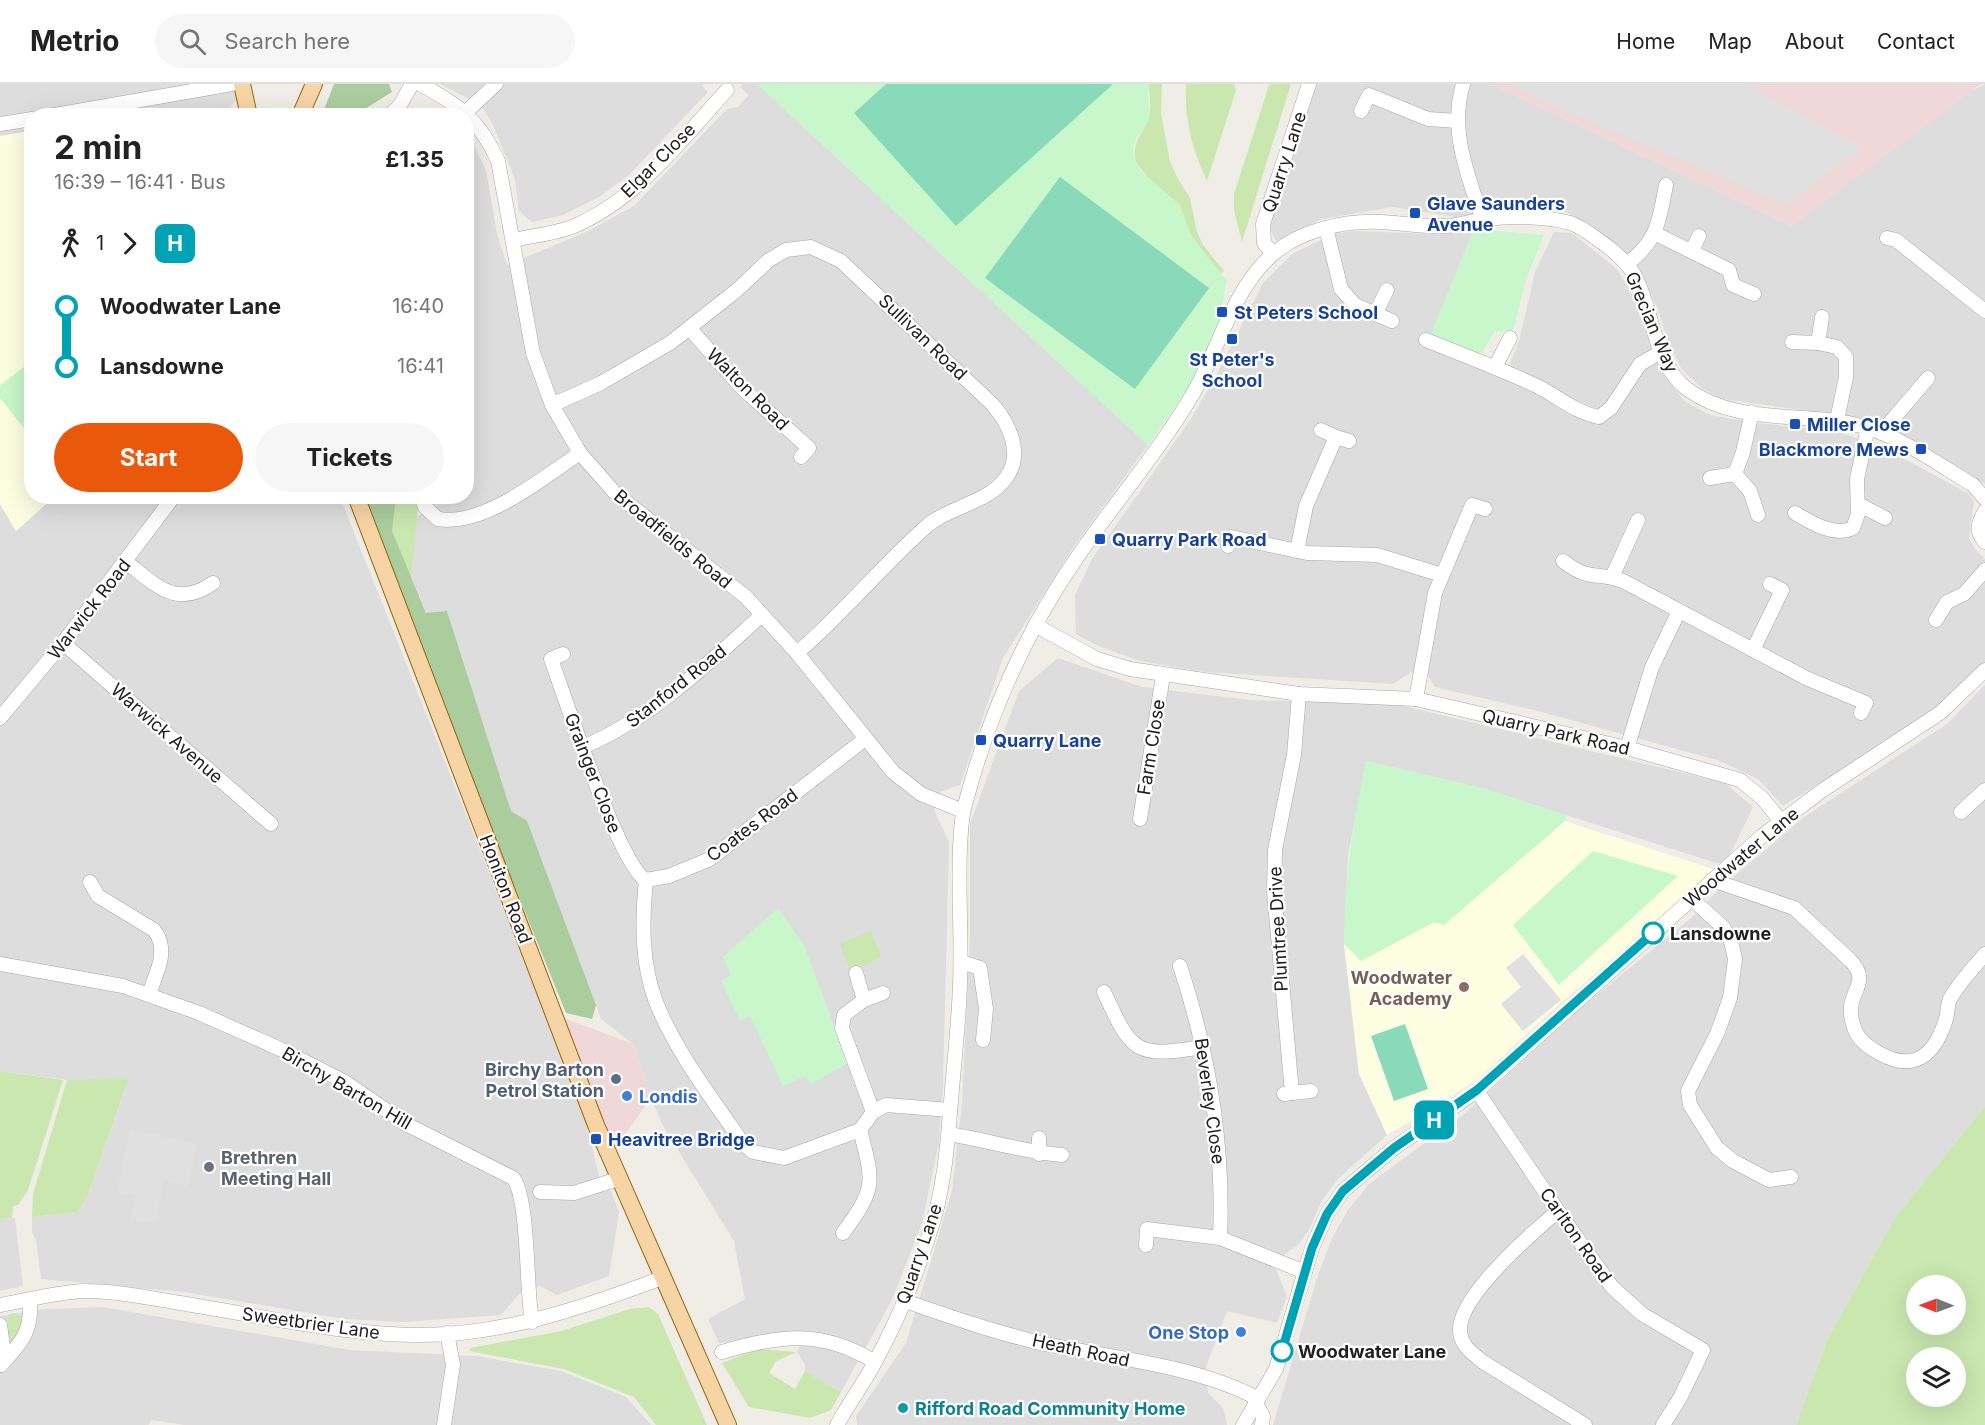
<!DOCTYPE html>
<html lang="en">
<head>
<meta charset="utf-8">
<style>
  :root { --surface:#fff; --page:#f6f6f6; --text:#222; --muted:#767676; --line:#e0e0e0; --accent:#ea580c }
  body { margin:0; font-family:Inter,sans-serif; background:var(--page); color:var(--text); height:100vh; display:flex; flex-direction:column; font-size:22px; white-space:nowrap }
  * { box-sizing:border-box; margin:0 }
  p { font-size:20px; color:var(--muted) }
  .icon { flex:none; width:33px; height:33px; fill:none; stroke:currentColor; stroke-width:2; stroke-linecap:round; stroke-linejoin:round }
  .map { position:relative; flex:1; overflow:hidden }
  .details { position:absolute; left:24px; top:24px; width:450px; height:396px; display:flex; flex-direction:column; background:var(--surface); border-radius:24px; box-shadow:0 6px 24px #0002 }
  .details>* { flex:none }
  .badge { padding:0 12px; border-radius:9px; font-size:21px; line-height:39px }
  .needle { width:39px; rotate:271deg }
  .tools { position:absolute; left:1906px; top:1191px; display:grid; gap:12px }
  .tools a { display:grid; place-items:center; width:60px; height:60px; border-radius:50%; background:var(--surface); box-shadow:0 6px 24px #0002; font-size:30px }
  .map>.badge { position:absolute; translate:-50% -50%; box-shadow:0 0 0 3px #fff }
  .legs { display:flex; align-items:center; gap:9px; height:66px; padding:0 30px; font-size:20px }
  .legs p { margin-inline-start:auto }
  .headline { display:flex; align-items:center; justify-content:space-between; height:102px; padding:0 30px }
  h1 { font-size:33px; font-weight:700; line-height:45px }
  .button { display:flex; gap:12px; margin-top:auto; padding:12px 30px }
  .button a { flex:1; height:69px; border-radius:36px; background:var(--accent); color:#fff; font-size:24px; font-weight:700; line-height:69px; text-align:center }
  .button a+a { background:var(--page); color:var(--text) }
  ul { padding:0 30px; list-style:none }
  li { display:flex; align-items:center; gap:21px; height:60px; font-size:22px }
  li i { display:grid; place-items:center; width:9px; height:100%; margin:0 8px; background:currentColor }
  li i::after { content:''; width:15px; height:15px; margin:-8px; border:4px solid; border-radius:50%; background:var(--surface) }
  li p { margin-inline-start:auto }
  li:first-child i { background:linear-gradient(#0000 50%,currentColor 0) }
  li:last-child i { background:linear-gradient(currentColor 50%,#0000 0) }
  header { display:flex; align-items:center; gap:36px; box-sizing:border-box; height:84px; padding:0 30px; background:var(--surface); border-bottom:2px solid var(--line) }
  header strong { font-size:28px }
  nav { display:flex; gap:33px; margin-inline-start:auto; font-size:21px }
  .search { width:420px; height:54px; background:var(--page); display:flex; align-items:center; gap:15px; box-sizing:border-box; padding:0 21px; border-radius:33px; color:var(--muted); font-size:22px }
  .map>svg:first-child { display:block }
  .residential { fill:#dedddd }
  .commercial { fill:#efd8d7 }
  .education { fill:#fdfde2 }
  .grass { fill:#cae7b0; fill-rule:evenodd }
  .forest { fill:#abcd9e }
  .park { fill:#c7f7cb }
  .pitch { fill:#89dabb }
  .parking { fill:#e0e0e0 }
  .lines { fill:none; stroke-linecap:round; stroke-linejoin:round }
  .minor-casing { stroke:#a7a7a7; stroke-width:15 }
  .major-casing { stroke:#936609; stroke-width:18 }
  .minor { stroke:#fff; stroke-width:14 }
  .major { stroke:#f7d4a5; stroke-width:16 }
  .line-1-casing { stroke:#fff; stroke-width:14 }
  .line-1 { stroke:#00a3b4; stroke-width:9 }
  .transit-dot { fill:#1a4fb4; stroke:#fff; stroke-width:2 }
  .stop-1-dot { fill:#fff; stroke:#00a3b4; stroke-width:3 }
  .education-dot { fill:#8d6e63; stroke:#fff; stroke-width:2 }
  .service-dot { fill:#5c6f8a; stroke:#fff; stroke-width:2 }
  .shop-dot { fill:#3f7fe0; stroke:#fff; stroke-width:2 }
  .worship-dot { fill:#6b7280; stroke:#fff; stroke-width:2 }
  .culture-dot { fill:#0f9aa8; stroke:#fff; stroke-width:2 }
  .labels { text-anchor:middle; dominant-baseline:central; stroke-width:4.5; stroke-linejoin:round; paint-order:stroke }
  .street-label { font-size:18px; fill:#202020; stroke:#fff }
  .transit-label { font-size:18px; font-weight:bold; fill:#164399; stroke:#fff; text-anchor:start }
  .stop-label { font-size:18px; font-weight:bold; fill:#202020; stroke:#fff; text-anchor:start }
  .education-label { font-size:18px; font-weight:bold; fill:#785e54; stroke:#fff; text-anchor:end }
  .service-label { font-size:18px; font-weight:bold; fill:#4e5e75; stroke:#fff; text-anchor:end }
  .shop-label { font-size:18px; font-weight:bold; fill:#366cbe; stroke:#fff; text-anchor:start }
  .worship-label { font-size:18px; font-weight:bold; fill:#5b616d; stroke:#fff; text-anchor:start }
  .culture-label { font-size:18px; font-weight:bold; fill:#0d838f; stroke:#fff; text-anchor:start }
</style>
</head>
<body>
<header>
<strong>Metrio</strong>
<div class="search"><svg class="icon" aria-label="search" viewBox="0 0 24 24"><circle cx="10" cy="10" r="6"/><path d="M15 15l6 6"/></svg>Search here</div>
<nav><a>Home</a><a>Map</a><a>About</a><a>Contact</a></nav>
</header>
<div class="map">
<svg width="1985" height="1341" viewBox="0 0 1985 1341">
  <rect width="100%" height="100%" fill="#f0ede7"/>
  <g class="residential">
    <polygon points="0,0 249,0 228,26 229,31 149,31 148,26 118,31 32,32 31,47 0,52"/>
    <polygon points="440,0 704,0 702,2 708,8 629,91 599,113 563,131 532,138 519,127 515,95 493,41 481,21"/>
    <polygon points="743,0 757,0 1148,361 1075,461 1003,574 960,701 940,708 934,726 949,758 943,1003 939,1058 922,1139 892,1216 841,1308 805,1287 805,1281 797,1268 805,1249 719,1259 708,1235 745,1215 734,1157 663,1042 651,1014 633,960 601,935 527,738 511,727 447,527 427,530 392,447 420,431 431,416 430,413 466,412 467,54 474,62 486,86 497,150 507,181 586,148 634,122 727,25 738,23 749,11 740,3"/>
    <polygon points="1313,0 1491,0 1791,142 1962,12 1985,0 1985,400 1898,352 1829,330 1724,315 1704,306 1682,286 1667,255 1658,225 1643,195 1615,160 1565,127 1495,125 1461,134 1393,123 1322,135 1276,157 1270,145 1277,113"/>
    <polygon points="432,25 443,31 402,31 403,30"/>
    <polygon points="1474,145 1430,253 1508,285 1520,253 1535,188 1554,148 1572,149 1617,185 1635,215 1667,294 1684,317 1710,331 1757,339 1835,347 1883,363 1969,410 1974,417 1969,454 1974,464 1985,475 1985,580 1923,635 1783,722 1758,695 1717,676 1538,627 1435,603 1428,591 1411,588 1393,600 1205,588 1140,577 1098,562 1076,550 1075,511 1092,475 1191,335 1216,292 1263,199 1292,170 1336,149 1359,147 1435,150"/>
    <polygon points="54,413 340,413 557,960 584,1030 599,1092 612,1109 619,1128 609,1192 557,1211 540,1202 520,1209 501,1231 404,1238 344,1235 184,1208 41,1195 36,1156 32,1148 32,1133 78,1128 87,1114 129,995 67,996 0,987 0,420 16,447"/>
    <polygon points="1058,574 1142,603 1249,616 1395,620 1725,699 1753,723 1726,779 1716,779 1482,704 1366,677 1348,771 1344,860 1359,990 1387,1051 1338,1095 1321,1118 1309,1146 1298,1161 1285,1170 1276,1186 1287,1212 1277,1239 1227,1227 1206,1283 1208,1309 1223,1324 1227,1341 857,1341 856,1332 906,1259 952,1107 962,1019 970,852 970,740 1019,607"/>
    <polygon points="1985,601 1985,1022 1895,1134 1827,1256 1796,1341 1273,1341 1318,1191 1332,1154 1348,1126 1369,1100 1463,1031 1588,918 1691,834 1720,804 1807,731 1947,640"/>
    <polygon points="15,1134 23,1202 0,1207 0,1135"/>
    <polygon points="103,1223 350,1266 476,1272 561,1287 626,1313 651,1341 185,1341 152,1336 148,1341 0,1341 0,1232 44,1225"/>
  </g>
  <g class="commercial">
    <polygon points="1491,0 1981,0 1791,142"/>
    <polygon points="564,934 633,960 651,1014 615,1064"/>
  </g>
  <g class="education">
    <polygon points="31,47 32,412 54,413 16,447 0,420 0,52"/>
    <polygon points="1565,737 1716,786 1548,930 1477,996 1387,1051 1359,990 1344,860 1361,877 1434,838 1444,840"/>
  </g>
  <g class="grass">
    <path d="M1148,0h14l-1,29 9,49 8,17 12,19 7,34 6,13 21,26 -4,3 -84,-112c-4,-19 4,-24 11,-40 5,-9 3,-29 1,-38z"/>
    <path d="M1186,0h48l2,6 -29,91c-15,-31 -23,-63 -21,-97z"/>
    <polygon points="1272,0 1291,0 1242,158 1234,127 1234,110 1269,1"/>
    <polygon points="363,413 413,413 418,424 410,502"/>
    <polygon points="871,847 881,873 851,888 840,860"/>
    <polygon points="0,987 63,996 28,1106 18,1121 13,1122 12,1134 0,1135"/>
    <polygon points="129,994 87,1114 78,1128 32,1133 33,1110 67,996"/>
    <path d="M1985,1022v319h-189l31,-85 68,-122zM1917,1202h39v38h-39zM1917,1274h39v38h-39z"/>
    <polygon points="649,1223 658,1230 707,1341 656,1341 634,1313 564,1285 469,1267 470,1264 561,1247 630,1225"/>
    <polygon points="14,1229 23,1234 23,1244 9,1264 8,1231"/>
    <polygon points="758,1265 797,1268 776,1277 769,1289 795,1305 805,1287 841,1308 831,1326 810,1334 749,1323 722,1279"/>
  </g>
  <g class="forest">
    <polygon points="334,0 389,0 392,8 355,31 322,31"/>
    <polygon points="363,413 396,413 392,447 426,529 447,527 511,727 527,737 596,921 592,935 566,929 411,547"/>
  </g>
  <g class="park">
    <polygon points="757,0 1148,0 1149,36 1136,55 1133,66 1136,78 1141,87 1180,121 1192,154 1227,197 1218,242 1192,299 1148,361"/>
    <polygon points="1474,145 1544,151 1526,195 1515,240 1511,247 1495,247 1479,273 1430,253"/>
    <polygon points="28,280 32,280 31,353 0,314 0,301"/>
    <path d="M1366,677l116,27 84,27 -1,6 -121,104 -10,-3 -73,39 -17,-17c0,-62 9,-122 22,-183z"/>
    <polygon points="1593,767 1678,792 1559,901 1513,841"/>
    <polygon points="778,824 804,861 848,979 811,1000 806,992 783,1002 750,932 740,937 721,897 731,891 723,873"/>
  </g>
  <g class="pitch">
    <polygon points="886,0 1111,0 1112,1 956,142 854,29"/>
    <polygon points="1060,93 1209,204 1135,305 985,194"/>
    <polygon points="1405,940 1428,1005 1394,1017 1371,952"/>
  </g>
  <g class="parking">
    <polygon points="1509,0 1759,0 1756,6 1862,63 1788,121 1569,29"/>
    <polygon points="1523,870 1561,916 1523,947 1501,920 1521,903 1506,884"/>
    <polygon points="130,1045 197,1060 188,1102 164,1097 155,1139 130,1136 136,1112 117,1108"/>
  </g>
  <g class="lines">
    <defs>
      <g id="minor">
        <path d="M420,0c39,21 59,35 78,77l35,192 19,52 28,48 35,40 131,104 51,56 96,119 28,22 42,17"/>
        <path d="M1463,0c-14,48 5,90 19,135"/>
        <polyline points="1361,27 1369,11 1428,35 1457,37"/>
        <polyline points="466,28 496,0"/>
        <polyline points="49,32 232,0"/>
        <polyline points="389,32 400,21 412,0"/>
        <polyline points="0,40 32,35"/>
        <polyline points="1326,144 1341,205 1355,221 1392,237"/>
        <polyline points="1656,150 1729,186 1733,201 1754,210"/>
        <polyline points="1887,154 1896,156 1985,227"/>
        <path d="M513,156c19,-4 40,-6 59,-13 65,-27 109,-87 155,-137"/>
        <polyline points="1692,166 1699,152"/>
        <polyline points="1273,170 1264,159 1263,140 1309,0"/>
        <path d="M1627,180c31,-24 32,-42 39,-79"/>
        <polyline points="1375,230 1387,206"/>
        <polyline points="1822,233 1818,259 1837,263 1846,273 1846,293 1837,336"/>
        <polyline points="690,245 742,304 809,364 801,373"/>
        <path d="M1426,256c37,15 75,29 111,46 20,10 39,27 62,31l12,-9 29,-44 21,-12"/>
        <polyline points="1792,258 1818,259"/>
        <polyline points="1495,283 1510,254"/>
        <path d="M552,321l49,-22 69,-40 67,-53 32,-30 17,-10 25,-3 30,14 151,143c17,19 32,50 14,74 -18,25 -55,28 -78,47 -46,40 -84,88 -131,128"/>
        <polyline points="1752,328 1743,368 1735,390 1750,407 1758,431"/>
        <polyline points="1321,346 1336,353"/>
        <polyline points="1881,349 1928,294"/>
        <polyline points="1710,394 1735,390"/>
        <path d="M421,412l4,11 13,12c46,8 106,-42 142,-66"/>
        <polyline points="1860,421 1885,434"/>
        <path d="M1985,427c-7,12 -10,20 0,31"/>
        <path d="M1795,429c17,10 39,24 58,15l5,-14 -1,-35 11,-52"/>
        <polyline points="1228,462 1231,453 1307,469 1377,471 1442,491"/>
        <polyline points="1297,467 1306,422 1336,353 1349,357"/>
        <path d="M1563,477c27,21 32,10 60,20l183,97 60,25 -5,10"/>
        <path d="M126,478c30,23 50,47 87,21"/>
        <polyline points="1612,493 1638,436"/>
        <polyline points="1936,536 1947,518 1964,510 1985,486"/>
        <polyline points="1035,541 1097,575 1130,585 1299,610 1416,615 1627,664 1740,696 1762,714 1781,737"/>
        <polyline points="63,559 271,740"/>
        <polyline points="1753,566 1782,506 1770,500"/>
        <path d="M563,570l-12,5c14,38 68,206 95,221"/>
        <polyline points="1416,615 1435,509 1472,421 1485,425"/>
        <polyline points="0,634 63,559 174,412"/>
        <path d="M865,655l-155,120 -41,17 -23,4c-4,40 -5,83 10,122 20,50 55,95 86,140l11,10 31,6 76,-28 13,-18 13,-7 64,5"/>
        <path d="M583,663c70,-30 123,-82 179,-132"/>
        <polyline points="1627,664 1652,583 1679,527"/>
        <polyline points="1961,728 1985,706"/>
        <polyline points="1140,735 1163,592"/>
        <path d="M1712,796l82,28 56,52c22,23 -2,30 1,55 3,20 10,28 28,38 35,20 56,2 67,-34 2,-7 1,-15 5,-22 9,-15 23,-30 34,-43"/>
        <path d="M90,798l8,14 56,34c16,20 2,43 -5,64"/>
        <polyline points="1692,815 1723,843 1731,857 1735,875 1730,914 1717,950 1688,1007 1690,1021 1717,1064 1733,1077 1769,1096 1791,1093"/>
        <polyline points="961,878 980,884 986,925 983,956"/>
        <path d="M0,880l123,22 76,27 81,36 65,33 61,42 107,54c16,19 13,112 19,144"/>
        <path d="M1180,882c29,88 44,179 40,272"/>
        <polyline points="856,889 864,916 844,931 842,944 873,1028"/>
        <path d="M1104,908c28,61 31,66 99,55"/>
        <polyline points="864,916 883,909"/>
        <polyline points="1477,1007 1558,1127 1612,1203 1642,1230 1703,1266 1680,1314 1663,1341"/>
        <polyline points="1292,1009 1311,1007"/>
        <polyline points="1284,1010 1292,1009 1274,807 1275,766 1294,671 1299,610"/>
        <path d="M949,1050c38,6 74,18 113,21"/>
        <polyline points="1039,1070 1039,1054"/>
        <polyline points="540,1108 574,1109 618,1095"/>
        <path d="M1558,1127c-26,22 -99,85 -98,119 0,15 12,23 23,32l102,63"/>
        <path d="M843,1149c33,-45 31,-49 17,-103"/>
        <polyline points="1146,1161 1147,1145 1220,1154 1305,1188"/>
        <path d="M905,1217c43,15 86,30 131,41 72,16 156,22 221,56"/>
        <path d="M0,1221c28,-5 57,-13 85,-14 32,0 64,7 95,12 75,12 160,31 235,32 86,1 167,-27 247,-57"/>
        <polyline points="0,1241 4,1269 1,1281"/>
        <path d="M722,1268c57,-17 100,-23 153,10"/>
        <path d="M1,1281c21,-23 31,-33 29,-65"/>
        <polyline points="1255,1318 1263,1332 1262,1341"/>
        <polyline points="444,1341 453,1281 447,1249"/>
        <path d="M837,1341c12,-22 27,-42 38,-63 22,-40 40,-84 54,-127 16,-46 19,-97 23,-146 3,-35 7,-70 8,-105 2,-46 -2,-91 0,-137 1,-14 1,-29 5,-42 23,-88 61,-174 113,-249 38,-55 82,-106 116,-164 25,-44 39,-103 78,-137 28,-25 73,-35 109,-33 21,1 43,5 64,4 14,0 27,-5 41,-7 25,-3 60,-3 84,4 10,3 19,10 27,16 15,10 29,21 38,37 19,36 18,87 52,113 50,37 118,22 174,37 39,10 77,38 112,59l12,14"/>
        <polyline points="1243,1341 1276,1285 1312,1164 1327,1130 1343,1107 1394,1064 1477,1007 1762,752 1820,708 1940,629 1985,586"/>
      </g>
      <g id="major">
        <polyline points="242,0 249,32"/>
        <polyline points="300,32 314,0"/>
        <polyline points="356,412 596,1041 728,1341"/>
      </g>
    </defs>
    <use href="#minor" class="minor-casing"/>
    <use href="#major" class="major-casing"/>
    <use href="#minor" class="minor"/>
    <use href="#major" class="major"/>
  </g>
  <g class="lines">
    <defs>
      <polyline id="line-1" points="1282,1267 1312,1164 1327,1130 1343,1107 1394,1064 1477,1006 1653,849"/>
    </defs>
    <use href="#line-1" class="line-1-casing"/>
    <use href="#line-1" class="line-1"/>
  </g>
  <g class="transit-dot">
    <rect x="1409" y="123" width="12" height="12" rx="3"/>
    <rect x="1216" y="222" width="12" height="12" rx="3"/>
    <rect x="1226" y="249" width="12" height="12" rx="3"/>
    <rect x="1789" y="334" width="12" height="12" rx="3"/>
    <rect x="1915" y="359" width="12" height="12" rx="3"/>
    <rect x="1094" y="449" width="12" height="12" rx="3"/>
    <rect x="975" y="650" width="12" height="12" rx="3"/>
    <rect x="590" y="1049" width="12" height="12" rx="3"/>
  </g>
  <g class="stop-1-dot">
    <circle cx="1653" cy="849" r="10"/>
    <circle cx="1282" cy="1267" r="10"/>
  </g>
  <circle class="education-dot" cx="1464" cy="903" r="6"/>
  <circle class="service-dot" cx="616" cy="995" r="6"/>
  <g class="shop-dot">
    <circle cx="627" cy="1012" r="6"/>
    <circle cx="1241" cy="1248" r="6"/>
  </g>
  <circle class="worship-dot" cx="209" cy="1083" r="6"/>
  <circle class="culture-dot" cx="903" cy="1324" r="6"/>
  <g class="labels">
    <g class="street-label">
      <text transform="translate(658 76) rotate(-45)">Elgar Close</text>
      <text transform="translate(1284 78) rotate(-72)">Quarry Lane</text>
      <text transform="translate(1652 238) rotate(67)">Grecian Way</text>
      <text transform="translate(923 253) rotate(44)">Sullivan Road</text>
      <text transform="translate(748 305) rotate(45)">Walton Road</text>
      <text transform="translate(673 455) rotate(39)">Broadfields Road</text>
      <text transform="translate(89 525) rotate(-52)">Warwick Road</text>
      <text transform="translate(676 602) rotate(-38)">Stanford Road</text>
      <text transform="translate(1556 648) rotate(13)">Quarry Park Road</text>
      <text transform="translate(167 649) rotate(41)">Warwick Avenue</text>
      <text transform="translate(1151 663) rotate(-81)">Farm Close</text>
      <text transform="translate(593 689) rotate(69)">Grainger Close</text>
      <text transform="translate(752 741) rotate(-37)">Coates Road</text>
      <text transform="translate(1741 773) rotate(-40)">Woodwater Lane</text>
      <text transform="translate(506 805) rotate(69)">Honiton Road</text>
      <text transform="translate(1278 845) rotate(-93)">Plumtree Drive</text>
      <text transform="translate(347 1004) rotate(30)">Birchy Barton Hill</text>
      <text transform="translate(1210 1017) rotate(82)">Beverley Close</text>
      <text transform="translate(1576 1151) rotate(55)">Carlton Road</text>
      <text transform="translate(919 1170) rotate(-71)">Quarry Lane</text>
      <text transform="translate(311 1239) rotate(8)">Sweetbrier Lane</text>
      <text transform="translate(1081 1266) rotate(12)">Heath Road</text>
    </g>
    <g class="transit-label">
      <text x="1427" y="119">Glave Saunders<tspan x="1427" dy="21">Avenue</tspan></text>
      <text x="1234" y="228">St Peters School</text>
      <text x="1232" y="275" text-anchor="middle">St Peter's<tspan x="1232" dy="21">School</tspan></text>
      <text x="1807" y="340">Miller Close</text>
      <text x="1909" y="365" text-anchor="end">Blackmore Mews</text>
      <text x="1112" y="455">Quarry Park Road</text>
      <text x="993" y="656">Quarry Lane</text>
      <text x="608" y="1055">Heavitree Bridge</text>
    </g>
    <g class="stop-label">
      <text x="1670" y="849">Lansdowne</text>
      <text x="1298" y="1267">Woodwater Lane</text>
    </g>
    <g class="education-label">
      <text x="1452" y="893">Woodwater<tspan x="1452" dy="21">Academy</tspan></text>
    </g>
    <g class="service-label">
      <text x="604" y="985">Birchy Barton<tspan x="604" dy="21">Petrol Station</tspan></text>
    </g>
    <g class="shop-label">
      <text x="639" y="1012">Londis</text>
      <text x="1229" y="1248" text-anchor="end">One Stop</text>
    </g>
    <g class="worship-label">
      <text x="221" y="1073">Brethren<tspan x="221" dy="21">Meeting Hall</tspan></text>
    </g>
    <g class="culture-label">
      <text x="915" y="1324">Rifford Road Community Home</text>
    </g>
  </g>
</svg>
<div class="tools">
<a><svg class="needle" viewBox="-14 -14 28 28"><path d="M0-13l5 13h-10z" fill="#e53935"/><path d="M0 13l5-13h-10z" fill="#767676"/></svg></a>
<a><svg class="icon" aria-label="layers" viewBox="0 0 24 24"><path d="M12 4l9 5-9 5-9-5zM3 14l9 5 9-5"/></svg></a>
</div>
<b class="badge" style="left:1434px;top:1036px;background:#00a3b4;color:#fff">H</b>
<section class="details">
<div class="headline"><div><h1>2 min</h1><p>16:39 – 16:41 · Bus</p></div><b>£1.35</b></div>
<div class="legs"><svg class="icon" aria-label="walk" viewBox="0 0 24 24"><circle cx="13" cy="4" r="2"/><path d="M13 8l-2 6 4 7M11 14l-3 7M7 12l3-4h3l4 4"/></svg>1<svg class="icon" aria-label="forward" viewBox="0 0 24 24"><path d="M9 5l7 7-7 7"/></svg><b class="badge" style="background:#00a3b4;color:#fff">H</b></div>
<ul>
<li><i style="color:#00a3b4"></i><b>Woodwater Lane</b><p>16:40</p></li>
<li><i style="color:#00a3b4"></i><b>Lansdowne</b><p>16:41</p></li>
</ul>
<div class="button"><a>Start</a><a>Tickets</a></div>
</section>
</div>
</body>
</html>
